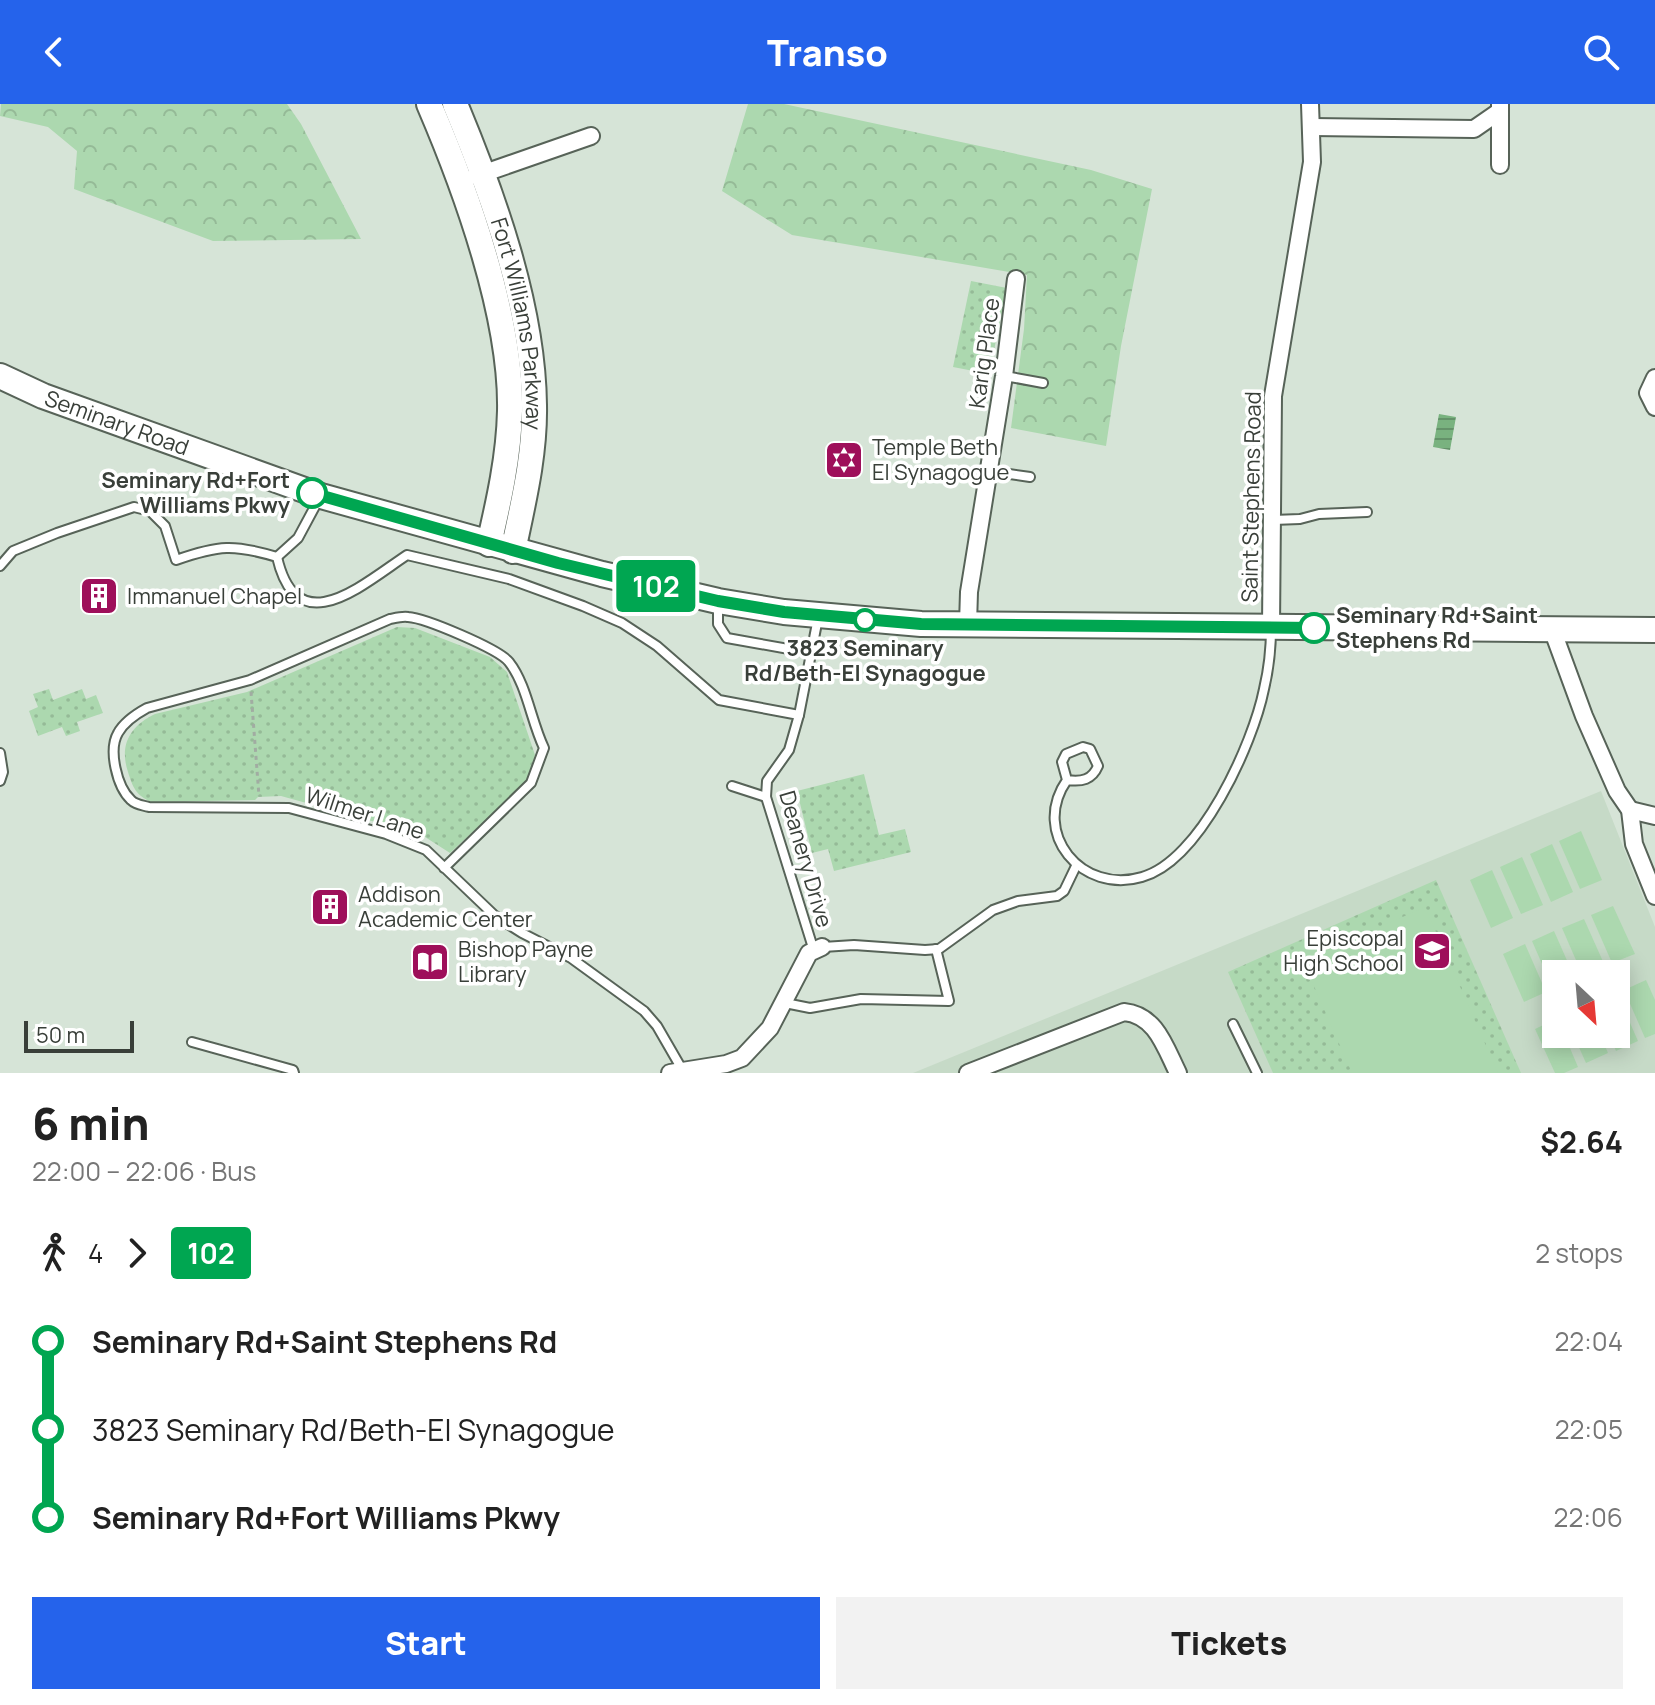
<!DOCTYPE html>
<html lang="en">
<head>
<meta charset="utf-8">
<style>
  :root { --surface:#fff; --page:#f2f2f2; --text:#222; --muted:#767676; --accent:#2563eb }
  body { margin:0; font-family:Manrope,sans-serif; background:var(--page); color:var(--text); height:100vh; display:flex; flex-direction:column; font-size:30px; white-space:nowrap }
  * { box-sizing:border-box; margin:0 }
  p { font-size:26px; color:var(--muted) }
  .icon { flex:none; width:44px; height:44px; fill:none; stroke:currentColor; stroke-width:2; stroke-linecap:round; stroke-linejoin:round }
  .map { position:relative; height:969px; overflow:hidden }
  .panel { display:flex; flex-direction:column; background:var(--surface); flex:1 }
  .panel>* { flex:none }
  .badge { padding:0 16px; border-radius:6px; font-size:28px; line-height:52px }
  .needle { width:52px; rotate:154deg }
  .controls { position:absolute; left:1542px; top:856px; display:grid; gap:16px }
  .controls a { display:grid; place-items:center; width:88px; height:88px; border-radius:0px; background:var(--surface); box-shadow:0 4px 20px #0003; font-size:40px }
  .scale { position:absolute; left:24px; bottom:20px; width:110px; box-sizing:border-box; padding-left:8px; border:4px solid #393f39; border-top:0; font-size:22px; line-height:28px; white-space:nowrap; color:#393f39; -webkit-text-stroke:6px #fff; paint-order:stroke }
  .map>.badge { position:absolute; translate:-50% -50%; box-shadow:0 0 0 4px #fff }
  .legs { display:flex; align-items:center; gap:12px; height:88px; padding:0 32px; font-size:26px }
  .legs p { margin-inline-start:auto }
  .head { display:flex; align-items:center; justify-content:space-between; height:136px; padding:0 32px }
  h1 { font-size:44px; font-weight:800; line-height:60px }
  .button { display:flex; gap:16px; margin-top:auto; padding:16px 32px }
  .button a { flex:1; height:92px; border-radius:0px; background:var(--accent); color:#fff; font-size:32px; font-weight:800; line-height:92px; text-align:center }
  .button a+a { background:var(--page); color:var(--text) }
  ul { padding:0 32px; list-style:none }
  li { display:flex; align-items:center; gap:28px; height:88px; font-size:30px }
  li i { display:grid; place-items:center; width:12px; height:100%; margin:0 10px; background:currentColor }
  li i::after { content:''; width:20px; height:20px; margin:-10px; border:6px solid; border-radius:50%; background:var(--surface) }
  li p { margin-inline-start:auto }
  li:first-child i { background:linear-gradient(#0000 50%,currentColor 0) }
  li:last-child i { background:linear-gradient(currentColor 50%,#0000 0) }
  header { display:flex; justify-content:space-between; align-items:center; height:104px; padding:0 32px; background:var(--accent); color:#fff; font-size:36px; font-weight:800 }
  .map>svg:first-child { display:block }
  .built { fill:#c6dac7; fill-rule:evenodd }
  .green { fill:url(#green-dots) }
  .forest { fill:url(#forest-crowns) }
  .pitch { fill:#acd8af }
  .water { fill:url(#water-rules) }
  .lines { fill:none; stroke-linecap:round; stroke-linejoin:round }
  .lane-casing { stroke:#576358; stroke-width:12 }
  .street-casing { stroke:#576358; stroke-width:20 }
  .secondary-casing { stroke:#576358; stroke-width:28 }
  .path { stroke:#a1aca2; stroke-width:3; stroke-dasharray:4 4; stroke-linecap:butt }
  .lane { stroke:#fff; stroke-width:8 }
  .street { stroke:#fff; stroke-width:16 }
  .secondary { stroke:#fff; stroke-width:24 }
  .line-1-casing { stroke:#fff; stroke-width:18 }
  .line-1 { stroke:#00a651; stroke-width:12 }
  .stop-1-dot { fill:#fff; stroke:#00a651; stroke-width:4 }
  .labels { text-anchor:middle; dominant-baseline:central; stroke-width:7; stroke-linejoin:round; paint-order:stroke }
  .street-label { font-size:22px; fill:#393f39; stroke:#fff }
  .poi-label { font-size:22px; fill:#393f39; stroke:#fff; text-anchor:start }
  .stop-label { font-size:22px; font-weight:bold; fill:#393f39; stroke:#fff; text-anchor:end }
</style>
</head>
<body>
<header><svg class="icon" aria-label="back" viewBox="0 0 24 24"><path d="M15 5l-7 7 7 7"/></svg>Transo<svg class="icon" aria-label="search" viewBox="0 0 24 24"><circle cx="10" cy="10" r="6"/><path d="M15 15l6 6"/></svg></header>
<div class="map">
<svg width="1655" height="969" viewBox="0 0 1655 969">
  <defs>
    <pattern id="green-dots" width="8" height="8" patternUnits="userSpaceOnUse" patternTransform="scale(2)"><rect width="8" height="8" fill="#acd8af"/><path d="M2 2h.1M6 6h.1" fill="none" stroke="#95ba97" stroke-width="1.8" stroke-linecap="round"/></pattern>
    <pattern id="forest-crowns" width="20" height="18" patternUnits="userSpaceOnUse" patternTransform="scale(2)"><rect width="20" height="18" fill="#acd8af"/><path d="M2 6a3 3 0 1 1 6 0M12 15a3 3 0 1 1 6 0" fill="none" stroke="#95ba97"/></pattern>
    <pattern id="water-rules" width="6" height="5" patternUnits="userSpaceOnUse" patternTransform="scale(2)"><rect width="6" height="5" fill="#79b27f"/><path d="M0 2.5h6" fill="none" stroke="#649269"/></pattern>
  </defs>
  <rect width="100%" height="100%" fill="#d6e4d7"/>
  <path class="built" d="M1601,687l54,136v146h-742zM1556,870h60v60h-60z"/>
  <g class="green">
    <polygon points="971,177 1007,184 989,270 953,263"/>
    <path d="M397,523l18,1 75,29 17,15 28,83 -9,27 -76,71 -39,-25h-14l-116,-32 -23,1 -3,3 -104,2c-15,-7 -18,-14 -23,-30 -9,-27 2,-46 27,-58l92,-22z"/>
    <polygon points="49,585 53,596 82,585 86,595 96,591 103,609 77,618 80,627 66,632 62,623 38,632 29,607 38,603 33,590"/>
    <polygon points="864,670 879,731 905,725 911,748 834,767 828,745 812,749 797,687"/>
    <polygon points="1436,776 1521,969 1273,969 1228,868"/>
  </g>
  <g class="forest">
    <polygon points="1,0 287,0 301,20 361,135 213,137 74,85 77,47 48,23 0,12"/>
    <polygon points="748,0 784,0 1091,66 1152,85 1121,242 1106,342 1011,324 1024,225 1027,171 792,131 722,87"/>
  </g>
  <g class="pitch">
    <polygon points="1581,727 1602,776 1580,785 1559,737"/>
    <polygon points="1552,740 1573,788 1551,798 1530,750"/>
    <polygon points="1522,753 1543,801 1521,810 1500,763"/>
    <polygon points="1492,766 1513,814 1491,824 1470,776"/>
    <polygon points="1613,802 1635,850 1612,859 1591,811"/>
    <polygon points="1425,803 1498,969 1352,969 1303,857"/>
    <polygon points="1584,815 1605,862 1582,870 1562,824"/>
    <polygon points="1554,827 1573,870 1556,870 1556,883 1553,885 1532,837"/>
    <polygon points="1525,840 1546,888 1524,898 1503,850"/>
    <polygon points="1646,876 1655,896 1655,930 1645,934 1624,886"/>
    <polygon points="1617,889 1638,937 1616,947 1609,930 1616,930"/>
    <polygon points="1556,915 1556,930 1564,930 1578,963 1564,969 1555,969 1535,925"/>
    <polygon points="1573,930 1600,930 1608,949 1586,959"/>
  </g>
  <polygon class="water" points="1439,310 1456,313 1450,346 1433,343"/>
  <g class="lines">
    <defs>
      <g id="lane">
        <polyline points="1005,272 1043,279"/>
        <polyline points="989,367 1030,373"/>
        <polyline points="1273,416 1300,415 1319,410 1367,408"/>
        <polyline points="277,453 298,434 320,393"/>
        <path d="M0,462l13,-15 44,-18 77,-26 16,4 15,15 11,34c43,-15 58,-16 101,-3 20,87 85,28 130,-2l102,24 74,27 39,17 35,23 62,54 80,15 -10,35 -22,31 -1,16 48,154"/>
        <polyline points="718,501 718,520 727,534 811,549"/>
        <polyline points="799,611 818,514"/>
        <polyline points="0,649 3,668 0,677"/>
        <path d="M1067,676l-5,-18 4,-8 17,-7 7,2 8,17c-6,14 -16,16 -31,14 -37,53 15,115 75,97 58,-16 111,-133 122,-188 5,-21 7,-40 7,-61"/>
        <polyline points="732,682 766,693"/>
        <path d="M444,764l87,-85 13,-35c-13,-27 -17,-63 -35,-86 -10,-13 -84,-44 -101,-45 -5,-1 -13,1 -18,2l-140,61 -103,28c-11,6 -23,14 -29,25 -10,17 -1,54 13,67 5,5 11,5 18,7l140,1 97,26 40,16 68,65 28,18 49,25 73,53 13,15 26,45"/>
        <polyline points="823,843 854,841 925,846 939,845 993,806 1018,797 1057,792 1064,787 1076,762"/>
        <polyline points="785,899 810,904 861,895 949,897 936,845"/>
        <polyline points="1233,920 1257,969"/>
        <polyline points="192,938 293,966 294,969"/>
      </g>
      <g id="street">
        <polyline points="1500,0 1500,61"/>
        <polyline points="1312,23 1474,25 1500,7"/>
        <polyline points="476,72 591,32"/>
        <polyline points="1655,274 1648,289 1655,303"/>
        <polyline points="968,520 969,488 1004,272 1016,175"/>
        <polyline points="1271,523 1273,292 1312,58 1310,0"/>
        <polyline points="1552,525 1584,612 1617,687 1630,706 1634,740 1655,792"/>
        <polyline points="1630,706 1655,712"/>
        <polyline points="670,969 726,960 742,954 770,924 809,849 822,843"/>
        <path d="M968,969l156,-61c32,3 41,35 54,61"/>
      </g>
      <g id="secondary">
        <path d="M429,0c37,86 83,213 81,307 -1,45 -11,90 -21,133"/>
        <path id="s1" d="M455,0c38,91 78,202 79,301 1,50 -11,98 -21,146"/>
        <path id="s2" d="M0,272l43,20 278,100 281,78 116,27 66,11 137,12 734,6"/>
      </g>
    </defs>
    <use href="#lane" class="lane-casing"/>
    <use href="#street" class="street-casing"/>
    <use href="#secondary" class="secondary-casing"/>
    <polyline class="path" points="251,588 259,692"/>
    <use href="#lane" class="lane"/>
    <use href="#street" class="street"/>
    <use href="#secondary" class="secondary"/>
  </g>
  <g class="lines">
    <defs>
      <polyline id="line-1" points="312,389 558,459 718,497 784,508 921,520 1314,524"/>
    </defs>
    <use href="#line-1" class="line-1-casing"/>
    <use href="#line-1" class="line-1"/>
  </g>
  <defs>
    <symbol id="synagogue-square" viewBox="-11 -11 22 22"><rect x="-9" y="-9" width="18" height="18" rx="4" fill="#9e0f5a" stroke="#fff"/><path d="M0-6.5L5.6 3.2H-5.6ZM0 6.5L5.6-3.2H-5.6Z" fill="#fff"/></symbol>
    <symbol id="building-square" viewBox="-11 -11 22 22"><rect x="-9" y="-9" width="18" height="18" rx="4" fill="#9e0f5a" stroke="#fff"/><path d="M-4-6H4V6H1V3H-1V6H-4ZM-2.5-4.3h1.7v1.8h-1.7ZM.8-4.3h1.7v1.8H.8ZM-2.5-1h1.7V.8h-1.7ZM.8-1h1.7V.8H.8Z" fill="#fff"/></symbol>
    <symbol id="school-square" viewBox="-11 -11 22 22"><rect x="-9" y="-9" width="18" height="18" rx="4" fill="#9e0f5a" stroke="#fff"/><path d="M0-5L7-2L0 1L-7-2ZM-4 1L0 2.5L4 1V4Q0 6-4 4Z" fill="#fff"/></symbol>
    <symbol id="library-square" viewBox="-11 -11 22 22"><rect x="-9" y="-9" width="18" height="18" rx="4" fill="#9e0f5a" stroke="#fff"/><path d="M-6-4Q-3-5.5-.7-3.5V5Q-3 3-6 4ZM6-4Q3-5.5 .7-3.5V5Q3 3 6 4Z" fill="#fff"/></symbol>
  </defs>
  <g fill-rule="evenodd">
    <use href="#synagogue-square" x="822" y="334" width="44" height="44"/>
    <use href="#building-square" x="77" y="470" width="44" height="44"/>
    <use href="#building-square" x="308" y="781" width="44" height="44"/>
    <use href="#school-square" x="1410" y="825" width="44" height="44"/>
    <use href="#library-square" x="408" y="836" width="44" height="44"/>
  </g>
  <g class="stop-1-dot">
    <circle cx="312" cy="389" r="14"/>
    <circle cx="865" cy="516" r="10"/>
    <circle cx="1314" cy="524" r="14"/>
  </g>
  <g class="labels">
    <g class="street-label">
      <text stroke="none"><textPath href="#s1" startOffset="230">Fort Williams Parkway</textPath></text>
      <text transform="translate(984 249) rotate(-82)">Karig Place</text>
      <text stroke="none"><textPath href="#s2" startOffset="126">Seminary Road</textPath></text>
      <text transform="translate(1251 393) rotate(-89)">Saint Stephens Road</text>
      <text transform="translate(365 709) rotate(18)">Wilmer Lane</text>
      <text transform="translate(806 755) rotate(74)">Deanery Drive</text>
    </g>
    <g class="poi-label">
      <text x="872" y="343">Temple Beth<tspan x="872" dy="25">El Synagogue</tspan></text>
      <text x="127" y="492">Immanuel Chapel</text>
      <text x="358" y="790">Addison<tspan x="358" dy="25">Academic Center</tspan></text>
      <text x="1404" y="834" text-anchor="end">Episcopal<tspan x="1404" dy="25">High School</tspan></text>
      <text x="458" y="845">Bishop Payne<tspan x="458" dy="25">Library</tspan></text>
    </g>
    <g class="stop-label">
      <text x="290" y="376">Seminary Rd+Fort<tspan x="290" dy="25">Williams Pkwy</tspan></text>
      <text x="1336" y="511" text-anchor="start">Seminary Rd+Saint<tspan x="1336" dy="25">Stephens Rd</tspan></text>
      <text x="865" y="544" text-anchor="middle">3823 Seminary<tspan x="865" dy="25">Rd/Beth-El Synagogue</tspan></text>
    </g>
  </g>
</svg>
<div class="controls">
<a><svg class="needle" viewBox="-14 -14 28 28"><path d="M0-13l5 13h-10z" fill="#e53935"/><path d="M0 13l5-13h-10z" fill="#767676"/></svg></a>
</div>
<div class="scale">50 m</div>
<b class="badge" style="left:656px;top:482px;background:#00a651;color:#fff">102</b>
</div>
<section class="panel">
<div class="head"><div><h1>6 min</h1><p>22:00 – 22:06 · Bus</p></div><b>$2.64</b></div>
<div class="legs"><svg class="icon" aria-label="walk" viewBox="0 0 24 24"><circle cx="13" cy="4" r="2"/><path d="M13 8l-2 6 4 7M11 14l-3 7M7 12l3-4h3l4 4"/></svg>4<svg class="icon" aria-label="forward" viewBox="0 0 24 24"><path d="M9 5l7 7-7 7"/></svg><b class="badge" style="background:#00a651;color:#fff">102</b><p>2 stops</p></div>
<ul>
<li><i style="color:#00a651"></i><b>Seminary Rd+Saint Stephens Rd</b><p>22:04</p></li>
<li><i style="color:#00a651"></i><span>3823 Seminary Rd/Beth-El Synagogue</span><p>22:05</p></li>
<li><i style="color:#00a651"></i><b>Seminary Rd+Fort Williams Pkwy</b><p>22:06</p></li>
</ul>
<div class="button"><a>Start</a><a>Tickets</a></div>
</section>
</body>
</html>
